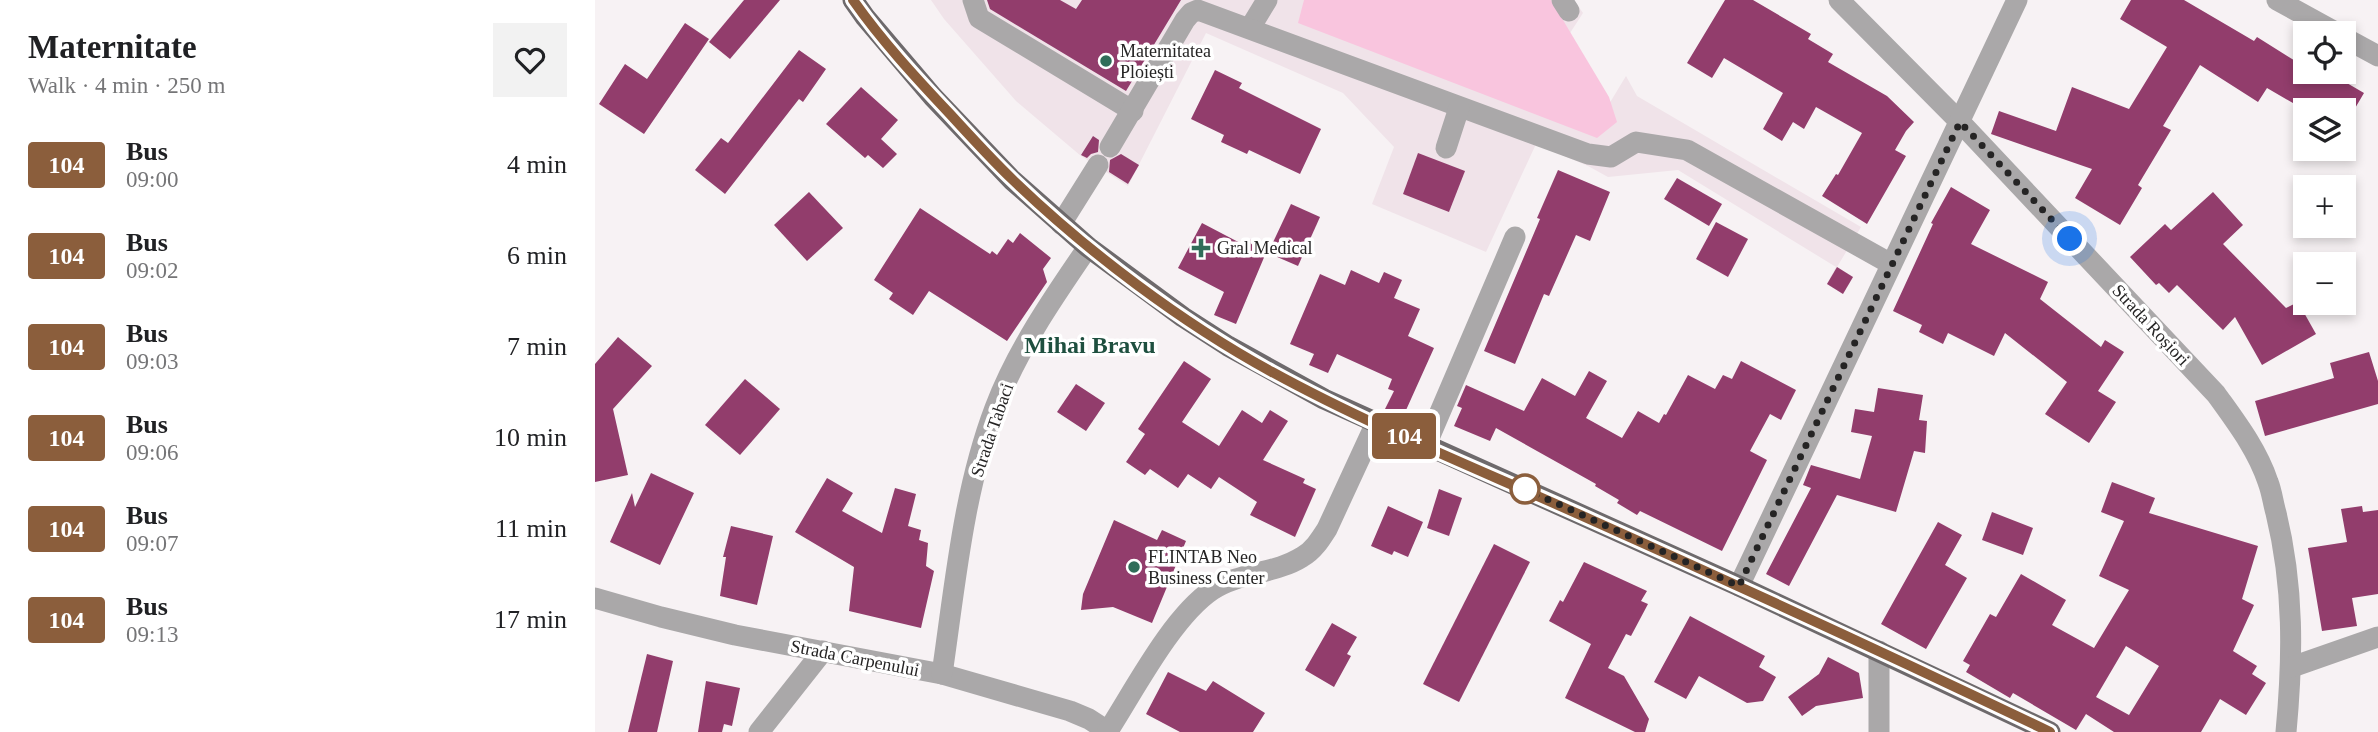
<!DOCTYPE html>
<html lang="en">
<head>
<meta charset="utf-8">
<style>
  :root { --surface:#fff; --page:#f2f2f2; --text:#202124; --muted:#757577 }
  body { margin:0; font-family:"Times New Roman",serif; background:var(--page); color:var(--text); height:100vh; display:flex; flex-direction:column; font-size:26px; white-space:nowrap }
  * { box-sizing:border-box; margin:0 }
  p { font-size:23px; color:var(--muted) }
  .icon { flex:none; width:38px; height:38px; fill:none; stroke:currentColor; stroke-width:2; stroke-linecap:round; stroke-linejoin:round }
  .map { position:relative; flex:1; overflow:hidden }
  .panel { display:flex; flex-direction:column; background:var(--surface); width:595px }
  .panel>* { flex:none }
  .badge { padding:0 14px; border-radius:5px; font-size:24px; line-height:46px }
  .buttons { position:absolute; left:1698px; top:21px; display:grid; gap:14px }
  .buttons a { display:grid; place-items:center; width:63px; height:63px; border-radius:0px; background:var(--surface); box-shadow:0 4px 10px #0003; font-size:35px }
  .you { position:absolute; width:35px; height:35px; margin:-18px; border:5px solid #fff; border-radius:50%; background:#1a73e8; box-shadow:0 0 0 10px #1a73e833 }
  .map>.badge { position:absolute; translate:-50% -50%; box-shadow:0 0 0 4px #fff }
  .round { display:grid; place-items:center; flex:none; width:74px; height:74px; border-radius:0px; background:var(--page) }
  .head { display:flex; align-items:center; justify-content:space-between; height:119px; padding:0 28px }
  h1 { font-size:33px; font-weight:800; line-height:52px }
  ul { padding:0; list-style:none }
  li { display:flex; align-items:center; gap:21px; height:91px; padding:0 28px }
  li div { flex:1 }
  li b { display:block; font-size:26px }
  li em { font-style:normal }
  li .badge { min-width:77px; font-weight:700; text-align:center }
  main { display:flex; flex:1; min-height:0 }
  .map>svg:first-child { display:block }
  .built { fill:#f0e3e9 }
  .green { fill:#f9c5de }
  .building { fill:#923d6c; fill-rule:evenodd }
  .lines { fill:none; stroke-linecap:round; stroke-linejoin:round }
  .minor { stroke:#aaa8a9; stroke-width:21 }
  .major { stroke:#6e6a6c; stroke-width:21 }
  .line-casing { stroke:#fff; stroke-width:16 }
  .line { stroke:#8b5e3c; stroke-width:10 }
  .walk { stroke:#252424; stroke-width:7; stroke-dasharray:0 12.6 }
  .poi-dot { fill:#306d59; stroke:#fff; stroke-width:2.5 }
  .stop-dot { fill:#fff; stroke:#8b5e3c; stroke-width:3.5 }
  .labels { text-anchor:middle; dominant-baseline:central; stroke-width:7; stroke-linejoin:round; paint-order:stroke }
  .poi-label { font-size:18px; fill:#252424; stroke:#fff; text-anchor:start }
  .street-label { font-size:18px; fill:#252424; stroke:#fff }
  .district-label { font-size:24px; font-weight:bold; fill:#1e4f3f; stroke:#fff }
</style>
</head>
<body>
<main>
<section class="panel">
<div class="head"><div><h1>Maternitate</h1><p>Walk · 4 min · 250 m</p></div><a class="round"><svg class="icon" aria-label="heart" viewBox="0 0 24 24"><path d="M12 20l-8-8c-3-5 5-10 8-4 3-6 11-1 8 4z"/></svg></a></div>
<ul>
<li><span class="badge" style="background:#8b5e3c;color:#fff">104</span><div><b>Bus</b><p>09:00</p></div><em>4 min</em></li>
<li><span class="badge" style="background:#8b5e3c;color:#fff">104</span><div><b>Bus</b><p>09:02</p></div><em>6 min</em></li>
<li><span class="badge" style="background:#8b5e3c;color:#fff">104</span><div><b>Bus</b><p>09:03</p></div><em>7 min</em></li>
<li><span class="badge" style="background:#8b5e3c;color:#fff">104</span><div><b>Bus</b><p>09:06</p></div><em>10 min</em></li>
<li><span class="badge" style="background:#8b5e3c;color:#fff">104</span><div><b>Bus</b><p>09:07</p></div><em>11 min</em></li>
<li><span class="badge" style="background:#8b5e3c;color:#fff">104</span><div><b>Bus</b><p>09:13</p></div><em>17 min</em></li>
</ul>
</section>
<div class="map">
<svg width="1783" height="732" viewBox="0 0 1783 732">
  <rect width="100%" height="100%" fill="#f7f2f4"/>
  <polygon class="built" points="336,0 979,0 988,13 931,101 1005,119 1031,76 1042,96 1266,227 1242,267 1258,277 1248,294 1232,284 1241,267 1083,170 1013,177 993,166 941,144 891,252 777,204 799,147 748,93 611,33 533,186 486,156 421,101 349,19"/>
  <polygon class="green" points="709,0 956,0 1014,97 1022,122 1002,138 703,23"/>
  <g class="building">
    <polygon points="149,0 185,0 135,59 114,42"/>
    <polygon points="392,0 465,0 481,9 487,0 586,0 531,91 395,9"/>
    <polygon points="1130,0 1158,0 1216,34 1213,39 1238,54 1233,62 1292,96 1319,122 1311,131 1300,150 1311,156 1272,224 1227,196 1241,174 1243,175 1267,133 1221,107 1209,129 1198,122 1187,141 1168,129 1188,93 1129,58 1117,78 1092,63"/>
    <polygon points="1536,0 1589,0 1659,41 1662,37 1710,67 1710,72 1733,72 1769,93 1759,110 1710,110 1672,88 1663,102 1605,65 1568,126 1576,130 1543,185 1547,188 1525,225 1480,198 1497,169 1396,134 1404,111 1461,131 1477,87 1534,109 1572,47 1525,19"/>
    <polygon points="90,23 114,39 49,134 4,104 30,64 52,79"/>
    <polygon points="204,50 231,69 208,102 204,99 130,194 100,170 126,138 133,143"/>
    <polygon points="620,70 647,83 644,88 726,129 705,174 654,150 652,154 626,142 629,135 596,119"/>
    <polygon points="266,87 303,120 286,139 302,154 288,168 273,155 270,158 231,124"/>
    <polygon points="498,136 504,140 503,152 496,154 492,158 486,155"/>
    <polygon points="823,153 870,171 854,212 808,194"/>
    <polygon points="526,154 544,165 533,184 514,172 515,160"/>
    <polygon points="963,170 1015,192 995,241 981,235 954,296 949,294 920,364 889,351 945,219 942,218"/>
    <polygon points="1082,178 1127,204 1114,226 1069,199"/>
    <polygon points="1356,187 1395,210 1376,244 1453,282 1445,299 1506,347 1510,340 1529,352 1503,391 1521,402 1494,443 1450,414 1472,382 1410,333 1399,356 1353,333 1348,344 1324,332 1327,325 1298,311 1338,224 1336,223"/>
    <polygon points="214,192 248,228 212,261 179,225"/>
    <polygon points="1618,192 1648,225 1628,244 1691,308 1703,302 1721,334 1667,365 1640,317 1628,330 1582,285 1574,293 1564,283 1561,285 1535,257 1570,224 1576,230"/>
    <polygon points="696,204 725,217 703,266 673,253"/>
    <polygon points="325,208 395,254 397,251 402,255 413,239 418,243 425,233 456,258 448,269 452,282 412,341 334,291 318,315 294,299 298,293 279,280"/>
    <polygon points="1121,222 1153,239 1133,277 1101,259"/>
    <polygon points="607,223 649,245 652,238 673,248 641,324 619,315 629,292 583,268"/>
    <polygon points="1242,267 1258,277 1248,294 1232,284"/>
    <polygon points="756,270 784,283 789,272 807,280 799,298 825,309 813,336 839,348 807,419 789,411 799,391 793,389 797,379 742,354 733,373 714,365 719,354 695,344 725,274 750,285"/>
    <polygon points="23,337 57,366 18,409 33,475 0,482 0,364"/>
    <polygon points="1774,352 1783,381 1783,404 1670,436 1660,401 1739,378 1735,363"/>
    <polygon points="589,361 616,379 587,422 624,446 647,410 667,423 675,410 693,421 668,460 710,479 708,483 721,489 700,537 655,515 662,502 624,477 616,489 593,474 583,488 555,469 550,475 531,462 550,434 543,429"/>
    <polygon points="1146,361 1201,390 1186,420 1175,414 1155,451 1172,460 1127,551 1045,511 1042,515 1022,503 1024,500 1000,486 1001,484 901,428 895,441 859,426 867,408 862,406 871,385 929,411 947,378 980,396 994,371 1012,381 991,418 1027,438 1043,411 1064,423 1069,414 1071,415 1093,375 1120,389 1128,375 1137,379"/>
    <polygon points="150,379 185,409 145,455 110,425"/>
    <polygon points="481,384 510,403 491,431 462,412"/>
    <polygon points="1283,388 1328,395 1324,420 1332,421 1330,453 1319,451 1301,512 1242,495 1194,586 1171,574 1216,488 1208,485 1216,465 1265,479 1277,436 1256,432 1260,409 1279,412"/>
    <polygon points="56,473 99,493 65,565 15,542 37,493 40,507"/>
    <polygon points="232,478 258,493 247,511 287,533 300,488 321,494 313,526 326,530 324,540 333,543 331,566 339,571 326,628 254,611 259,567 200,532"/>
    <path d="M1517,482l43,16 -6,15 109,33 -16,53 12,6 -21,46 24,15 -5,8 14,9 -20,32 -26,-16 -19,33h-87l-28,-18 -10,16 -63,-37 -3,5 -44,-26 4,-7 -7,-4 27,-47 6,3 25,-43 45,26 -14,25 42,23 35,-58 -30,-14 25,-55 -23,-9zM1531,646l33,20 -30,49 -33,-18z"/>
    <polygon points="844,489 867,498 854,536 832,528"/>
    <polygon points="793,506 828,522 813,557 799,551 797,555 776,546"/>
    <polygon points="1767,506 1768,512 1783,510 1783,594 1757,598 1762,626 1727,631 1713,548 1752,542 1746,509"/>
    <polygon points="1397,512 1438,528 1428,555 1387,540"/>
    <polygon points="519,520 562,540 567,530 591,541 557,623 518,607 486,610 488,594"/>
    <polygon points="1343,522 1367,535 1350,565 1372,578 1331,649 1286,624"/>
    <polygon points="136,526 178,536 162,605 125,596 131,557 128,557"/>
    <polygon points="899,544 935,562 864,702 828,684"/>
    <polygon points="989,562 1052,591 1046,601 1053,604 1036,636 1031,634 1013,668 1029,676 1054,719 1050,732 1040,732 970,698 996,644 954,621 965,600 968,602"/>
    <polygon points="1095,616 1170,656 1164,667 1181,677 1168,701 1152,703 1104,676 1091,699 1059,682"/>
    <polygon points="737,623 762,637 752,654 756,656 739,687 710,670"/>
    <polygon points="52,654 78,661 62,732 33,732"/>
    <polygon points="1233,657 1264,673 1268,698 1221,706 1207,716 1193,697 1224,674"/>
    <polygon points="573,672 611,691 618,681 670,713 658,732 585,732 551,714"/>
    <polygon points="111,681 145,688 137,726 129,724 127,732 103,732"/>
  </g>
  <g class="lines">
    <g class="minor">
      <polyline points="378,0 384,18 538,111"/>
      <polyline points="967,0 974,11"/>
      <path d="M1244,0l121,122 256,272c20,28 41,55 52,88 4,10 5,21 8,31 18,74 17,144 10,219"/>
      <polyline points="1682,0 1742,33"/>
      <polyline points="655,28 672,0"/>
      <polyline points="1748,37 1783,56"/>
      <polyline points="515,147 590,20 596,13 603,10 993,154 1016,157 1041,142 1092,150 1296,264"/>
      <polyline points="851,148 864,108"/>
      <polyline points="466,224 503,165"/>
      <polyline points="831,445 920,237"/>
      <polyline points="1144,586 1422,0"/>
      <polyline points="0,598 66,617 140,635 347,674 475,711 494,719 514,732"/>
      <polyline points="1284,651 1284,732"/>
      <polyline points="1697,667 1783,637"/>
      <path d="M347,674c13,-88 21,-182 53,-266 22,-58 58,-110 93,-161"/>
      <path d="M513,731c27,-42 64,-114 104,-141 27,-18 63,-16 90,-33 11,-6 18,-17 25,-28l49,-106"/>
      <polyline points="164,732 228,651"/>
    </g>
    <polyline class="major" points="258,0 270,17 338,97 417,180 493,247 588,317 633,346 729,399 1144,586 1455,732"/>
  </g>
  <g class="lines">
    <defs>
      <path id="line" d="M258,0c28,40 63,78 97,114 21,23 42,46 64,67 74,71 168,142 258,191 104,57 216,101 324,150 152,68 304,138 454,210"/>
    </defs>
    <use href="#line" class="line-casing"/>
    <use href="#line" class="line"/>
    <polyline class="walk" points="930,489 1144,586 1365,122 1475,239"/>
  </g>
  <g class="poi-dot">
    <circle cx="511" cy="61" r="7"/>
    <path d="M602.5 237.5h7v7h7v7h-7v7h-7v-7h-7v-7h7z"/>
    <circle cx="539" cy="567" r="7"/>
  </g>
  <circle class="stop-dot" cx="930" cy="489" r="14"/>
  <g class="labels">
    <g class="poi-label">
      <text x="525" y="51">Maternitatea<tspan x="525" dy="21">Ploiești</tspan></text>
      <text x="622" y="248">Gral Medical</text>
      <text x="553" y="557">FLINTAB Neo<tspan x="553" dy="21">Business Center</tspan></text>
    </g>
    <g class="street-label">
      <text transform="translate(1556 325) rotate(47)">Strada Roșiori</text>
      <text transform="translate(397 430) rotate(-71)">Strada Tabaci</text>
      <text transform="translate(260 658) rotate(11)">Strada Carpenului</text>
    </g>
    <g class="district-label">
      <text x="495" y="345">Mihai Bravu</text>
    </g>
  </g>
</svg>
<div class="buttons">
<a><svg class="icon" aria-label="locate" viewBox="0 0 24 24"><circle cx="12" cy="12" r="6"/><path d="M12 2v4M12 18v4M2 12h4M18 12h4"/></svg></a>
<a><svg class="icon" aria-label="layers" viewBox="0 0 24 24"><path d="M12 4l9 5-9 5-9-5zM3 14l9 5 9-5"/></svg></a>
<a>+</a>
<a>−</a>
</div>
<div class="you" style="left:1475px;top:239px"></div>
<b class="badge" style="left:809px;top:436px;background:#8b5e3c;color:#fff">104</b>
</div>
</main>
</body>
</html>
